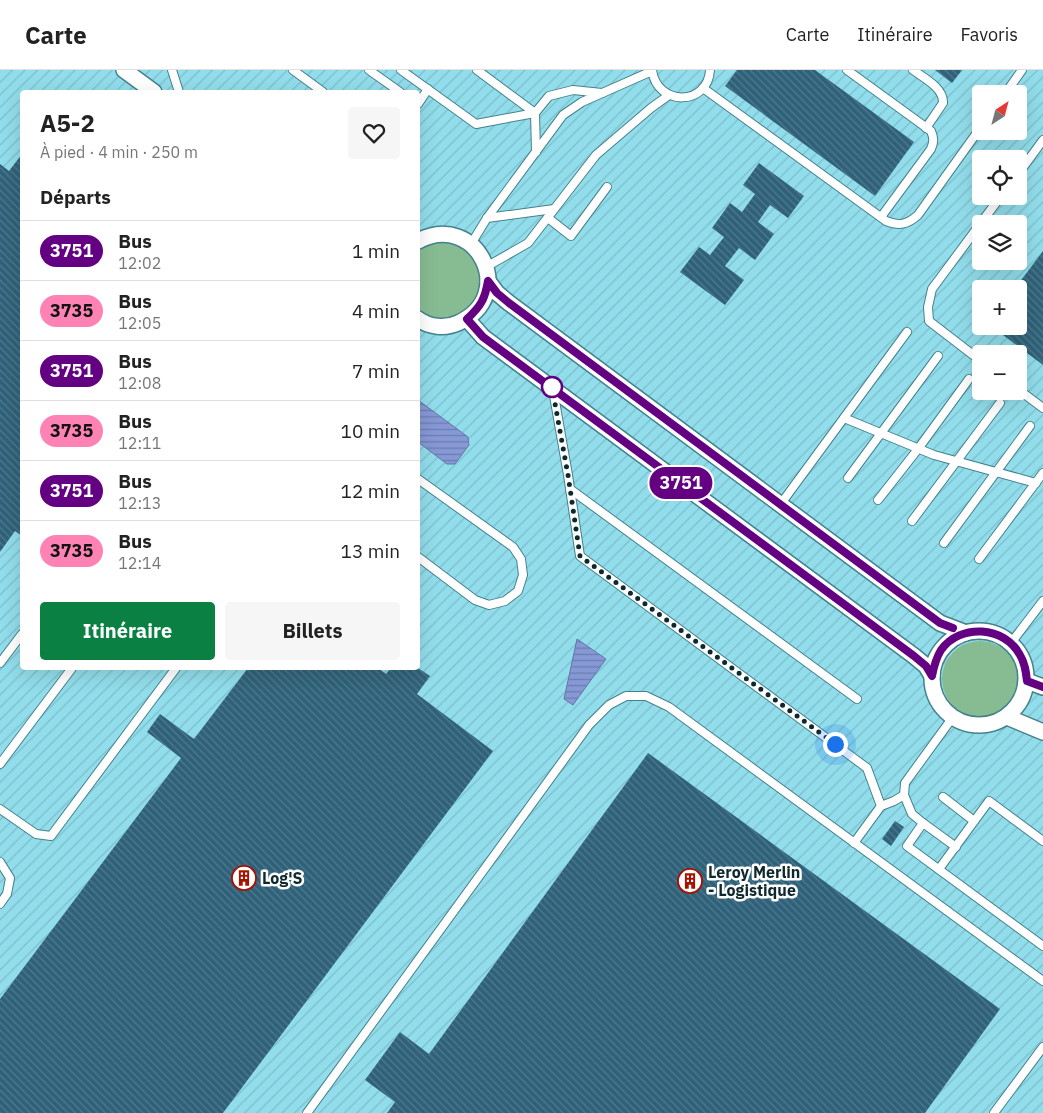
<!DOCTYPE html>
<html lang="fr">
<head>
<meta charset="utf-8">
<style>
  :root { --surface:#fff; --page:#f6f6f6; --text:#222; --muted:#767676; --line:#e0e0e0; --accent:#0b8043 }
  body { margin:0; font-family:"IBM Plex Sans",sans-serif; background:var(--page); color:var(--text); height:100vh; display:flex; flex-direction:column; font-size:19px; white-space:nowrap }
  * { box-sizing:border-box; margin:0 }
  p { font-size:16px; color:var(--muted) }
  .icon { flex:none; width:28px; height:28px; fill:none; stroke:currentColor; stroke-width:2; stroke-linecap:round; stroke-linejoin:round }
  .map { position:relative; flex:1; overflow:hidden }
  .sheet { position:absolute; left:20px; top:20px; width:400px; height:580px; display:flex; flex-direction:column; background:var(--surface); border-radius:5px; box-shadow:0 5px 20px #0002 }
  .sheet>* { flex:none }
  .badge { padding:0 10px; border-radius:16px; font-size:18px; line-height:32px }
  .needle { width:32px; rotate:36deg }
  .buttons { position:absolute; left:972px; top:15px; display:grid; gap:10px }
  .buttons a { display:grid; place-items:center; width:55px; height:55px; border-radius:5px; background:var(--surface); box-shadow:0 5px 20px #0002; font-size:25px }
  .you { position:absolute; width:25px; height:25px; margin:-12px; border:4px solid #fff; border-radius:50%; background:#1a73e8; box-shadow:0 0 0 8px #1a73e833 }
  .map>.badge { position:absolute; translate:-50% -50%; box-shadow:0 0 0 2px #fff }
  h2 { padding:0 20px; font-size:19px; line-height:45px }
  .round { display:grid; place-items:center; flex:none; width:52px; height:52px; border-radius:5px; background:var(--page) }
  .summary { display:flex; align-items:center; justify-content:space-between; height:85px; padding:0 20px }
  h1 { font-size:24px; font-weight:800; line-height:38px }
  .primary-button { display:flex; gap:10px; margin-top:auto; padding:10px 20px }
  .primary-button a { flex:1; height:58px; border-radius:5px; background:var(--accent); color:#fff; font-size:20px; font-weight:800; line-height:58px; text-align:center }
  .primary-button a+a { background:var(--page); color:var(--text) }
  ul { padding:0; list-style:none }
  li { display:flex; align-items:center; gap:15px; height:60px; padding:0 20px; border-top:1px solid var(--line) }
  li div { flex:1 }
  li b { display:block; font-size:19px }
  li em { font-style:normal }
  li .badge { min-width:55px; font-weight:700; text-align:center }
  header { display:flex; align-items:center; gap:30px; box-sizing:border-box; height:70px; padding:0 25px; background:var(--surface); border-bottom:1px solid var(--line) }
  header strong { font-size:24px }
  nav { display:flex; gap:28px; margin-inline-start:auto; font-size:18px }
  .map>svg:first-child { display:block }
  .industrial { fill:url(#industrial-furrows); fill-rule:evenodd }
  .grass { fill:#87bb92 }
  .water { fill:url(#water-rules); stroke:#6277a4 }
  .building { fill:url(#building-back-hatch) }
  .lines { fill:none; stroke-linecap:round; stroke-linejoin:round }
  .lane-casing { stroke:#43828d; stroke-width:10 }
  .street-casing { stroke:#43828d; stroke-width:18 }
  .lane { stroke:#fff; stroke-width:8 }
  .street { stroke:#fff; stroke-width:15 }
  .line-casing { stroke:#fff; stroke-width:11 }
  .line { stroke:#640082; stroke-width:8 }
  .walk { stroke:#0e292e; stroke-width:5; stroke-dasharray:0 9 }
  .stop-dot { fill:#fff; stroke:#640082; stroke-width:2.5 }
  .labels { text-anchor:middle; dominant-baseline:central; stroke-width:5; stroke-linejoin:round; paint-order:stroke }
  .poi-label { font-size:16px; font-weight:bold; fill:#0e292e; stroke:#fefefe; text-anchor:start }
</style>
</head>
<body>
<header>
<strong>Carte</strong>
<nav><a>Carte</a><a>Itinéraire</a><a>Favoris</a></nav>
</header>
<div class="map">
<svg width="1043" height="1043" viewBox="0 0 1043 1043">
  <defs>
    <pattern id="industrial-furrows" width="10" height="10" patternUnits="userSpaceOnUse" patternTransform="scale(1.25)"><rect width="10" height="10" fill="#92ddeb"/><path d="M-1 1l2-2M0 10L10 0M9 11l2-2" fill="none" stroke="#7dbeca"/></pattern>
    <pattern id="water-rules" width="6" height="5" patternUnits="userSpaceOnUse" patternTransform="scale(1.25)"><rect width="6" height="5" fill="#8699d6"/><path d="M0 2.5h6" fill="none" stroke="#6c7dae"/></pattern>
    <pattern id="building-back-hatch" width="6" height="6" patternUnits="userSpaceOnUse" patternTransform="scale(1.25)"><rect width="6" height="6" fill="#2f627a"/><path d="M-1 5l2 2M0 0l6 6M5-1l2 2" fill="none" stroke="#51798c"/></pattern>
  </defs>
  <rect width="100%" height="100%" fill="#a9eaf6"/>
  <path class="industrial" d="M0,0h1043v1043h-1043zM22,22h396v576h-396zM981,24h38v37h-38zM981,89h38v37h-38zM981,154h38v37h-38zM981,219h38v37h-38zM981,284h38v37h-38z"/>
  <g class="grass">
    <path d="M440,172c52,4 52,71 6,76 -10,1 -20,-2 -28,-9v-58l6,-5z"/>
    <circle cx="980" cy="609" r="38"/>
  </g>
  <g class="water">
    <polygon points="418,330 468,367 469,375 455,394 447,394 418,372"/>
    <polygon points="577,569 606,589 573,635 564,629"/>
  </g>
  <g class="building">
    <polygon points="737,0 815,0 914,72 875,126 725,16"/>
    <polygon points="935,0 962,0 952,13"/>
    <polygon points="22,84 22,466 15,461 0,482 0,94 9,101"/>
    <polygon points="759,93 804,126 788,148 770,135 758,152 774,164 755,190 739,178 725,196 744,210 725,235 680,202 699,177 710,185 724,167 712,158 730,133 742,142 755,124 743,115"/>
    <polygon points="1043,181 1043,295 991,256 1019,256 1019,213"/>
    <polygon points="248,598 378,598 386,604 391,598 418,598 430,606 417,624 493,681 223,1043 0,1043 0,929 181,688 147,662 160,644 194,669"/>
    <polygon points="648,683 1000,939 925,1043 387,1043 395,1032 365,1010 400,962 429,984"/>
    <polygon points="895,751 904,757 891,776 882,769"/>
  </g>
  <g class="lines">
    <defs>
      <g id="lane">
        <polyline points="172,0 179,22"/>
        <polyline points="293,0 323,22"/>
        <polyline points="369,0 400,22"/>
        <polyline points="401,0 476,54 535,43 549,26 573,20 602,23"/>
        <polyline points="477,0 535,43"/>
        <path d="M652,0c5,37 56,36 58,0"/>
        <path d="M847,0l84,61c3,7 3,11 0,18l-50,68"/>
        <path d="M913,0c11,8 31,18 30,33l-17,25"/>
        <path d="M703,18l183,133c13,5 21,4 32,-6l63,-88"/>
        <polyline points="1005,24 1022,0"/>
        <polyline points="418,34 428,19"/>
        <polyline points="535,43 536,82"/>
        <polyline points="1019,103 1043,70"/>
        <polyline points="487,148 554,139"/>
        <polyline points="548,148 571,166 607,117"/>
        <polyline points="471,174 487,148 563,45 582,32 652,1"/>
        <polyline points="486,197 528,173 596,85 651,38 669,25"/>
        <polyline points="981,291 929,251 928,237 932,219 1001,126"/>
        <polyline points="553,320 568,405 580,486 867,698 881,736"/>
        <polyline points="1019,320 1043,338"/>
        <polyline points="844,348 934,385 1036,413"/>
        <polyline points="848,408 938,286"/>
        <polyline points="418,409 513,477 521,489 523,505 518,521 505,531 489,535 475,530 418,487"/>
        <polyline points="570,419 857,629"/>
        <polyline points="878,430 918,379 969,309"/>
        <polyline points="780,435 907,262"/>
        <polyline points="912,451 1000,333"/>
        <polyline points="944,473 1030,356"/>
        <polyline points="979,489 1043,403"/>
        <polyline points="1011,573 1043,531"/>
        <polyline points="0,593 22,564"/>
        <polyline points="0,694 72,598"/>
        <polyline points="904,725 912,744 923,753 907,776 1043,876"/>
        <polyline points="943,727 974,751"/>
        <polyline points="0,739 36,764 51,766 176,598"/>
        <polyline points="923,753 956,777"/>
        <polyline points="854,773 881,736 894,731 904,725 905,713 953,647"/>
        <polyline points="0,792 10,808 7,824 0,834"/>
        <polyline points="939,799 989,731 1043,771"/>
        <polyline points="307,1043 589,655 609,635 626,626 646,626 669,637 1043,911"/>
        <polyline points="994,1043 1043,977"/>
      </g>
      <g id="street">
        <polyline points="124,0 154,22"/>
        <path d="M418,171c59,-31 101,55 40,82 -13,6 -29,4 -40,-4"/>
        <polyline points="488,211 497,223 509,233 940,553 966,563"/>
        <polyline points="467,249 483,267 914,586 926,596 932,606"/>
        <circle cx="979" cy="608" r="47"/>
        <polyline points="1027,611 1043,617"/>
        <polyline points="1007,647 1043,662"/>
      </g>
    </defs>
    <use href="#lane" class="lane-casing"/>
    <use href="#street" class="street-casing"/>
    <use href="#lane" class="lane"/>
    <use href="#street" class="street"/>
  </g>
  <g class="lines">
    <defs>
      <path id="line" d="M953,558l-13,-5 -431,-320 -12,-10 -9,-12c-3,18 -7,25 -21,38l16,18 431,319 12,10 6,10c2,-10 4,-18 9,-26 19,-27 64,-24 79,5 5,8 6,17 7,26l16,6"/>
    </defs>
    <use href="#line" class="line-casing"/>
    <use href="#line" class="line"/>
    <polyline class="walk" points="552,317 568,405 580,486 835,674"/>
  </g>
  <defs>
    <symbol id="building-ring" viewBox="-11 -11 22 22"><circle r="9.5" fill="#fefefe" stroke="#a51202" stroke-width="1.5"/><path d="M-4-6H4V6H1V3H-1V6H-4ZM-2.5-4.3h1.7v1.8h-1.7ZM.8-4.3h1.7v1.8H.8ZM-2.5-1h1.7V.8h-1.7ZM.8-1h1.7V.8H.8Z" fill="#a51202"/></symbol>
  </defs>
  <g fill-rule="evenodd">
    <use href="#building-ring" x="230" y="794" width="28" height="28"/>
    <use href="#building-ring" x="676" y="797" width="28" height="28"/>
  </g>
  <circle class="stop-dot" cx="552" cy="317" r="10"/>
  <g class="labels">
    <g class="poi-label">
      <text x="708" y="802">Leroy Merlin<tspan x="708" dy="18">- Logistique</tspan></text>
      <text x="262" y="808">Log'S</text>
    </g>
  </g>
</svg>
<div class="buttons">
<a><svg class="needle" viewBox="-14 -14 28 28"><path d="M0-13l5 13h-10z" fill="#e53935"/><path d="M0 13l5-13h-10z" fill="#767676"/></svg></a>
<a><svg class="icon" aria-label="locate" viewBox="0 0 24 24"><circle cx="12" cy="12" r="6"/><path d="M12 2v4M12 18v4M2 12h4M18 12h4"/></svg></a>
<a><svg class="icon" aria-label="layers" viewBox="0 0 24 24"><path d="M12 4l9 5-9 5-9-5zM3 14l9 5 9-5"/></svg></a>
<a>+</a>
<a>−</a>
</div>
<div class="you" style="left:835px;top:674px"></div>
<b class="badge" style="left:681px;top:413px;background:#640082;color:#fff">3751</b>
<section class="sheet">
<div class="summary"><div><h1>A5-2</h1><p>À pied · 4 min · 250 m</p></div><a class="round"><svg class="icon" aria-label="heart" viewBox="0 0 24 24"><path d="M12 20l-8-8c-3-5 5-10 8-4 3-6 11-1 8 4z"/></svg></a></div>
<h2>Départs</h2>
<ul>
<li><span class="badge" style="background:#640082;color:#fff">3751</span><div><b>Bus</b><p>12:02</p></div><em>1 min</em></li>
<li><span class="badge" style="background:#ff82b4;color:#111">3735</span><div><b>Bus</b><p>12:05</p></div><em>4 min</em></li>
<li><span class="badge" style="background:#640082;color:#fff">3751</span><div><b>Bus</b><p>12:08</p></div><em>7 min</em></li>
<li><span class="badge" style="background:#ff82b4;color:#111">3735</span><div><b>Bus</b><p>12:11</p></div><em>10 min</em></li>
<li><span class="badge" style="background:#640082;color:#fff">3751</span><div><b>Bus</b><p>12:13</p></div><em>12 min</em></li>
<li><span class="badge" style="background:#ff82b4;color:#111">3735</span><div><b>Bus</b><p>12:14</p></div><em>13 min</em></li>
</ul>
<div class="primary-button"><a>Itinéraire</a><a>Billets</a></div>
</section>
</div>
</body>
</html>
